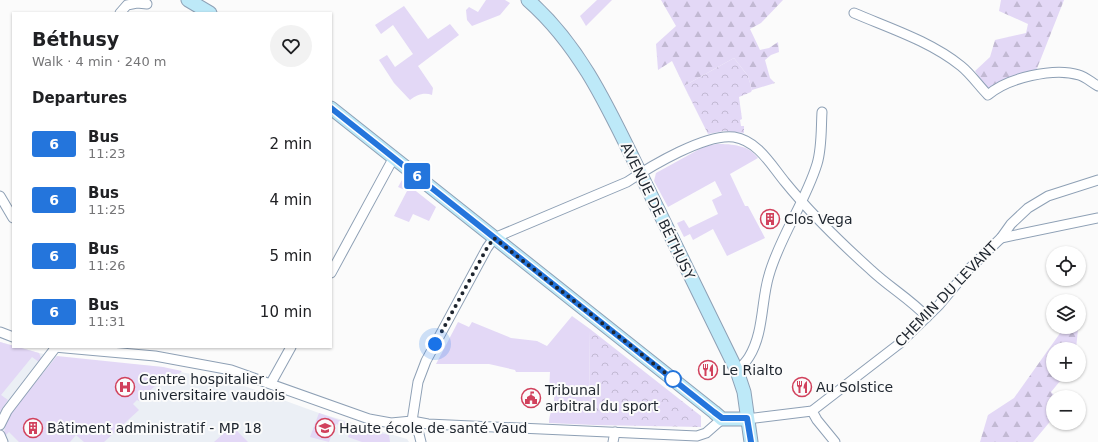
<!DOCTYPE html>
<html lang="en">
<head>
<meta charset="utf-8">
<style>
  :root { --surface:#fff; --page:#f2f2f2; --text:#202124; --muted:#757577 }
  body { margin:0; font-family:"DejaVu Sans",sans-serif; background:var(--page); color:var(--text); height:100vh; display:flex; flex-direction:column; font-size:15px; white-space:nowrap }
  * { box-sizing:border-box; margin:0 }
  p { font-size:13px; color:var(--muted) }
  .icon { flex:none; width:22px; height:22px; fill:none; stroke:currentColor; stroke-width:2; stroke-linecap:round; stroke-linejoin:round }
  .map { position:relative; flex:1; overflow:hidden }
  .panel { position:absolute; left:12px; top:12px; width:320px; height:336px; display:flex; flex-direction:column; background:var(--surface); border-radius:0px; box-shadow:0 1px 3px #0004 }
  .panel>* { flex:none }
  .badge { padding:0 8px; border-radius:3px; font-size:14px; line-height:26px }
  .fabs { position:absolute; left:1046px; top:246px; display:grid; gap:8px }
  .fabs a { display:grid; place-items:center; width:40px; height:40px; border-radius:50%; background:var(--surface); box-shadow:0 1px 3px #0004; font-size:20px }
  .you { position:absolute; width:20px; height:20px; margin:-10px; border:3px solid #fff; border-radius:50%; background:#1a73e8; box-shadow:0 0 0 6px #1a73e833 }
  .map>.badge { position:absolute; translate:-50% -50%; box-shadow:0 0 0 2px #fff }
  h2 { padding:0 20px; font-size:15px; line-height:36px }
  .round { display:grid; place-items:center; flex:none; width:42px; height:42px; border-radius:21px; background:var(--page) }
  .summary { display:flex; align-items:center; justify-content:space-between; height:68px; padding:0 20px }
  h1 { font-size:19px; font-weight:700; line-height:30px }
  ul { padding:0; list-style:none }
  li { display:flex; align-items:center; gap:12px; height:56px; padding:0 20px }
  li div { flex:1 }
  li b { display:block; font-size:15px }
  li em { font-style:normal }
  li .badge { min-width:44px; font-weight:700; text-align:center }
  .map>svg:first-child { display:block }
  .built { fill:#ebeff5 }
  .forest { fill:url(#forest-firs) }
  .park { fill:url(#park-crowns) }
  .garden { fill:#e3d8f6 }
  .lines { fill:none; stroke-linecap:round; stroke-linejoin:round }
  .street-casing { stroke:#8ea0b5; stroke-width:11 }
  .secondary-casing { stroke:#8ea0b5; stroke-width:15 }
  .street { stroke:#fff; stroke-width:9 }
  .secondary { stroke:#bde9f8; stroke-width:13 }
  .line-casing { stroke:#fff; stroke-width:9 }
  .line { stroke:#2475dc; stroke-width:6 }
  .walk { stroke:#1e252e; stroke-width:4; stroke-dasharray:0 7.2 }
  .stop-dot { fill:#fff; stroke:#2475dc; stroke-width:2 }
  .labels { text-anchor:middle; dominant-baseline:central; stroke-width:4; stroke-linejoin:round; paint-order:stroke }
  .street-label { font-size:14px; fill:#1e252e; stroke:#fbfbfb }
  .poi-label { font-size:14px; fill:#1e252e; stroke:#fbfbfb; text-anchor:start }
</style>
</head>
<body>
<div class="map">
<svg width="1098" height="442" viewBox="0 0 1098 442">
  <defs>
    <pattern id="forest-firs" width="22" height="20" patternUnits="userSpaceOnUse"><rect width="22" height="20" fill="#e3d8f6"/><path d="M5 1l3.5 6h-7zM16 11l3.5 6h-7z" fill="#c2b9d3"/></pattern>
    <pattern id="park-crowns" width="20" height="18" patternUnits="userSpaceOnUse"><rect width="20" height="18" fill="#e3d8f6"/><path d="M2 6a3 3 0 1 1 6 0M12 15a3 3 0 1 1 6 0" fill="none" stroke="#c2b9d3"/></pattern>
  </defs>
  <rect width="100%" height="100%" fill="#fbfbfb"/>
  <polygon class="built" points="0,342 39,353 70,359 163,367 170,370 233,382 319,413 407,439 409,442 0,442"/>
  <g class="forest">
    <polygon points="661,0 783,0 761,23 750,29 760,50 769,48 778,42 779,52 771,55 765,60 770,78 775,83 752,90 748,76 734,58 684,86 672,61 658,70 656,44 676,26"/>
    <polygon points="1001,0 1064,0 1036,71 987,89 975,71 990,57 995,40 1026,33 1028,24 999,11"/>
    <polygon points="1063,329 1078,329 1076,349 1053,349 1053,375 1065,375 1051,392 1056,397 1053,397 1053,418 1033,442 980,442 988,415 1014,398"/>
  </g>
  <g class="park">
    <polygon points="734,58 748,76 752,90 751,92 739,97 742,119 740,120 741,126 744,126 744,133 724,131 708,134 684,86"/>
    <polygon points="590,329 701,416 701,427 594,425 594,410 589,410"/>
  </g>
  <g class="garden">
    <polygon points="486,0 505,0 510,3 500,15 472,26 467,20 466,10 469,7 478,12"/>
    <polygon points="597,0 612,0 586,26 580,16"/>
    <path d="M404,6l24,33 22,-15 9,11 -41,31 15,22 -1,7c-8,-3 -16,0 -22,5l-16,-17 -15,-23 8,-5 8,12 18,-13 -20,-29 -12,9 -6,-9z"/>
    <path d="M717,144c15,0 32,1 41,14l-28,16 15,32h3l17,32 -38,18 -14,-27 -20,11 -3,-6 -6,3 -7,-14 7,-3 5,8 29,-14 -6,-14 10,-5 -7,-14 -47,26 -14,-26 2,-8 49,-27z"/>
    <polygon points="402,180 436,207 429,221 413,214 409,222 394,216 407,191 398,187"/>
    <path d="M572,316l18,13 -1,81h5v15l-45,-2c0,-11 5,-14 5,-24 1,-6 -3,-9 -4,-14 -1,-4 0,-9 0,-13h-34l-1,-2 -26,-6h-53l22,-42 11,5 3,-5 39,16 26,3 10,5z"/>
    <polygon points="0,342 39,353 41,358 39,362 32,357 1,395 8,400 0,412"/>
    <polygon points="57,356 163,367 182,371 176,376 170,372 139,401 137,400 133,404 139,410 104,442 84,442 76,435 70,442 19,442 9,432 4,437 5,424 9,415"/>
    <polygon points="319,413 367,430 389,435 390,442 362,442 348,437 351,429 336,424 329,442 310,437"/>
    <polygon points="232,426 248,442 214,442"/>
  </g>
  <g class="lines">
    <defs>
      <g id="street">
        <polyline points="120,13 127,5 137,3 147,4"/>
        <path d="M854,13c35,15 76,28 107,53 10,8 18,20 27,29 19,-17 66,-28 91,-20 7,2 13,8 19,11"/>
        <polyline points="0,196 13,218"/>
        <polyline points="1001,238 1098,218"/>
        <polyline points="331,273 394,157"/>
        <polyline points="0,332 13,337"/>
        <polyline points="54,347 155,356 231,370 369,419 391,423 412,421 428,424 697,436 706,433 722,419"/>
        <path d="M737,371c4,-4 9,-9 12,-14 15,-24 12,-56 20,-82 11,-39 36,-72 48,-111 5,-16 4,-36 5,-52"/>
        <polyline points="271,383 291,347"/>
        <polyline points="812,411 817,420 835,442"/>
        <polyline points="747,419 812,411 899,344 939,305 970,268 1001,238 1011,224 1028,208 1048,196 1098,180"/>
        <path d="M412,421l6,-39 8,-21 61,-113 7,-10 133,-56c24,-16 79,-49 107,-45 24,4 37,28 51,45 26,32 56,61 86,88 18,17 39,29 56,47"/>
        <polyline points="412,421 419,434 421,442"/>
        <polyline points="0,425 7,411 56,347"/>
        <polyline points="0,435 3,442"/>
        <polyline points="613,442 615,432"/>
      </g>
      <g id="secondary">
        <polyline points="188,0 210,13"/>
        <path d="M528,0c57,50 85,119 118,185 30,62 61,124 91,186l7,21 7,50"/>
        <polyline points="331,108 714,412 722,419 747,419"/>
      </g>
    </defs>
    <use href="#street" class="street-casing"/>
    <use href="#secondary" class="secondary-casing"/>
    <use href="#street" class="street"/>
    <use href="#secondary" class="secondary"/>
  </g>
  <g class="lines">
    <defs>
      <polyline id="line" points="331,108 714,412 722,418 747,418 751,442"/>
    </defs>
    <use href="#line" class="line-casing"/>
    <use href="#line" class="line"/>
    <polyline class="walk" points="435,344 487,248 494,238 673,379"/>
  </g>
  <defs>
    <symbol id="building-ring" viewBox="-11 -11 22 22"><circle r="9.5" fill="#fbfbfb" stroke="#d1415c" stroke-width="1.5"/><path d="M-4-6H4V6H1V3H-1V6H-4ZM-2.5-4.3h1.7v1.8h-1.7ZM.8-4.3h1.7v1.8H.8ZM-2.5-1h1.7V.8h-1.7ZM.8-1h1.7V.8H.8Z" fill="#d1415c"/></symbol>
    <symbol id="restaurant-ring" viewBox="-11 -11 22 22"><circle r="9.5" fill="#fbfbfb" stroke="#d1415c" stroke-width="1.5"/><path d="M-5-6h1v4h1v-4h1v4h1v-4h1v5L-1.5 .5V6h-2V.5L-5-1ZM5-6V6H3V1.5H1.5Q1.5-4 5-6Z" fill="#d1415c"/></symbol>
    <symbol id="hospital-ring" viewBox="-11 -11 22 22"><circle r="9.5" fill="#fbfbfb" stroke="#d1415c" stroke-width="1.5"/><path d="M-5-5h3v3.5h4V-5h3V5h-3V1.5h-4V5h-3Z" fill="#d1415c"/></symbol>
    <symbol id="civic-ring" viewBox="-11 -11 22 22"><circle r="9.5" fill="#fbfbfb" stroke="#d1415c" stroke-width="1.5"/><path d="M-.6-6.5H3V-4.5H.6V-3L4-1V1h2V6H-6V1h2V-1L-.6-3ZM-1.2 2.5V6h2.4V2.5Z" fill="#d1415c"/></symbol>
    <symbol id="university-ring" viewBox="-11 -11 22 22"><circle r="9.5" fill="#fbfbfb" stroke="#d1415c" stroke-width="1.5"/><path d="M0-5L7-2L0 1L-7-2ZM-4 1L0 2.5L4 1V4Q0 6-4 4Z" fill="#d1415c"/></symbol>
  </defs>
  <g fill-rule="evenodd">
    <use href="#building-ring" x="759" y="208" width="22" height="22"/>
    <use href="#restaurant-ring" x="697" y="359" width="22" height="22"/>
    <use href="#hospital-ring" x="114" y="376" width="22" height="22"/>
    <use href="#restaurant-ring" x="791" y="376" width="22" height="22"/>
    <use href="#civic-ring" x="520" y="387" width="22" height="22"/>
    <use href="#building-ring" x="22" y="417" width="22" height="22"/>
    <use href="#university-ring" x="314" y="417" width="22" height="22"/>
  </g>
  <circle class="stop-dot" cx="673" cy="379" r="8"/>
  <g class="labels">
    <g class="street-label">
      <text transform="translate(658 211) rotate(64)">AVENUE DE BÉTHUSY</text>
      <text transform="translate(946 294) rotate(-46)">CHEMIN DU LEVANT</text>
    </g>
    <g class="poi-label">
      <text x="784" y="219">Clos Vega</text>
      <text x="722" y="370">Le Rialto</text>
      <text x="139" y="379">Centre hospitalier<tspan x="139" dy="16">universitaire vaudois</tspan></text>
      <text x="816" y="387">Au Solstice</text>
      <text x="545" y="390">Tribunal<tspan x="545" dy="16">arbitral du sport</tspan></text>
      <text x="47" y="428">Bâtiment administratif - MP 18</text>
      <text x="339" y="428">Haute école de santé Vaud</text>
    </g>
  </g>
</svg>
<div class="fabs">
<a><svg class="icon" aria-label="locate" viewBox="0 0 24 24"><circle cx="12" cy="12" r="6"/><path d="M12 2v4M12 18v4M2 12h4M18 12h4"/></svg></a>
<a><svg class="icon" aria-label="layers" viewBox="0 0 24 24"><path d="M12 4l9 5-9 5-9-5zM3 14l9 5 9-5"/></svg></a>
<a>+</a>
<a>−</a>
</div>
<div class="you" style="left:435px;top:344px"></div>
<b class="badge" style="left:417px;top:176px;background:#2475dc;color:#fff">6</b>
<section class="panel">
<div class="summary"><div><h1>Béthusy</h1><p>Walk · 4 min · 240 m</p></div><a class="round"><svg class="icon" aria-label="heart" viewBox="0 0 24 24"><path d="M12 20l-8-8c-3-5 5-10 8-4 3-6 11-1 8 4z"/></svg></a></div>
<h2>Departures</h2>
<ul>
<li><span class="badge" style="background:#2475dc;color:#fff">6</span><div><b>Bus</b><p>11:23</p></div><em>2 min</em></li>
<li><span class="badge" style="background:#2475dc;color:#fff">6</span><div><b>Bus</b><p>11:25</p></div><em>4 min</em></li>
<li><span class="badge" style="background:#2475dc;color:#fff">6</span><div><b>Bus</b><p>11:26</p></div><em>5 min</em></li>
<li><span class="badge" style="background:#2475dc;color:#fff">6</span><div><b>Bus</b><p>11:31</p></div><em>10 min</em></li>
</ul>
</section>
</div>
</body>
</html>
